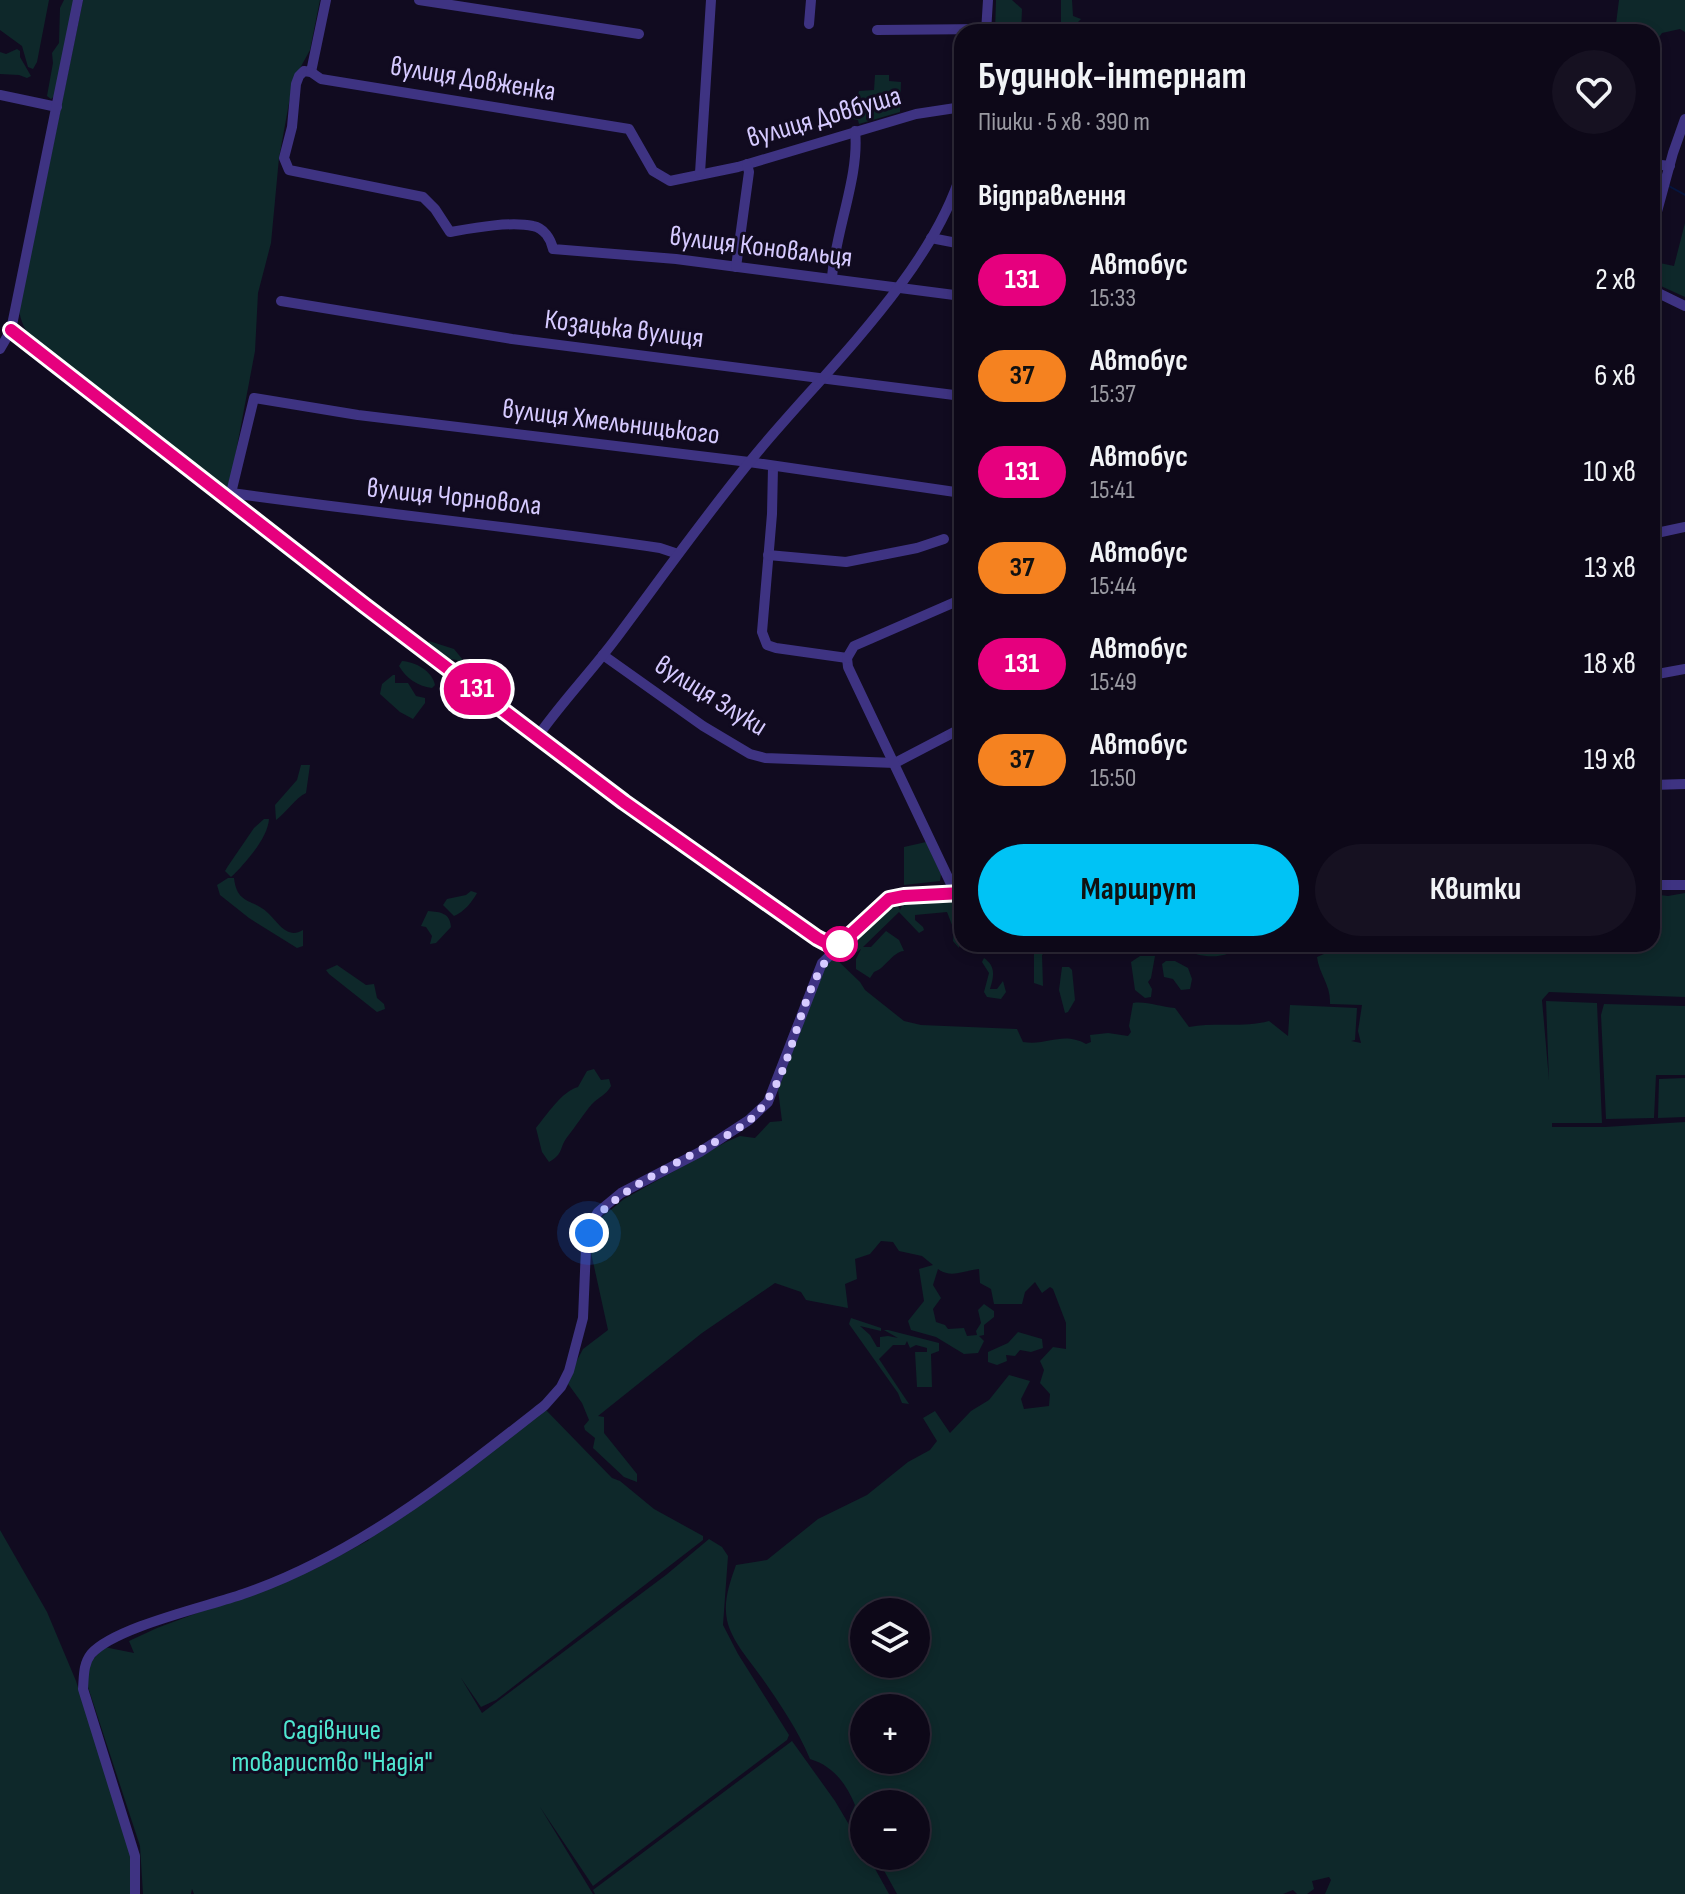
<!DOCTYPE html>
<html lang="uk">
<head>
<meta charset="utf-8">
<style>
  :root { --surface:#0d0818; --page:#161121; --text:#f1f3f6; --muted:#9a9aa2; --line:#2d2937; --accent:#00c3f5 }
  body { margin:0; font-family:"Sofia Sans Condensed",sans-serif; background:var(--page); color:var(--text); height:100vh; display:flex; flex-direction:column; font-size:30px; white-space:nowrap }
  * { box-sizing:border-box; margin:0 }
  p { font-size:26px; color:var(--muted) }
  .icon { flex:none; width:44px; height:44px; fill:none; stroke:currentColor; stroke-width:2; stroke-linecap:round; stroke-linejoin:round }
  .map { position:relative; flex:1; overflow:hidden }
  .drawer { position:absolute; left:954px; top:24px; width:706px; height:928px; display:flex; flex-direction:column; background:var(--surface); border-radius:24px; box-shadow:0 4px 12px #0003,0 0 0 2px var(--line) }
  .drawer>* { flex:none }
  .badge { padding:0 16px; border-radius:26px; font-size:28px; line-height:52px }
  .buttons { position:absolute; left:850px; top:1598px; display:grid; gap:16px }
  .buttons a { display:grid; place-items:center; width:80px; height:80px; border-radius:50%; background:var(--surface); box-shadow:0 4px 12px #0003,0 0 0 2px var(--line); font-size:40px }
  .you { position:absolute; width:40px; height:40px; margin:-20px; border:6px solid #fff; border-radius:50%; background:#1a73e8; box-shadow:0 0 0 12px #1a73e833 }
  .map>.badge { position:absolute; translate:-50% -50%; box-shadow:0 0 0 4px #fff }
  h2 { padding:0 24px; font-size:30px; line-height:72px }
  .round { display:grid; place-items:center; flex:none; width:84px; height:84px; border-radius:42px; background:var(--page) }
  .headline { display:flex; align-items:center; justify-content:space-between; height:136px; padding:0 24px }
  h1 { font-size:38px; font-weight:700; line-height:60px }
  .cta { display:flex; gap:16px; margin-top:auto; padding:16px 24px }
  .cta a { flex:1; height:92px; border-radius:48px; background:var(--accent); color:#111; font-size:32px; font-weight:700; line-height:92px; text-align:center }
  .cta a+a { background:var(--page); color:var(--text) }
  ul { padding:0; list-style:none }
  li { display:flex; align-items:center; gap:24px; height:96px; padding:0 24px }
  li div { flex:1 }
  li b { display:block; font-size:30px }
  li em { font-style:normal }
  li .badge { min-width:88px; font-weight:700; text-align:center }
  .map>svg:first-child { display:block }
  .green { fill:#0e282a; fill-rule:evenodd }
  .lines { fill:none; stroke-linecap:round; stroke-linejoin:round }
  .stream { stroke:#06153e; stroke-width:2 }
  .minor { stroke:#3e3382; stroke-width:10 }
  .line-casing { stroke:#fff; stroke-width:18 }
  .line { stroke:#e6007e; stroke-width:12 }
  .walk { stroke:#d6caff; stroke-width:8; stroke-dasharray:0 14.4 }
  .stop-dot { fill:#fff; stroke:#e6007e; stroke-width:4 }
  .labels { text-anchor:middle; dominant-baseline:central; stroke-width:6; stroke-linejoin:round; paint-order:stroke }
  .street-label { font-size:28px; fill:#d6caff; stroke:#110b20 }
  .park-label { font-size:28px; fill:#4fe6d0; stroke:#110b20 }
</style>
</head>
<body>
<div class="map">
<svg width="1685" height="1894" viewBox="0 0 1685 1894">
  <rect width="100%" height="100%" fill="#110b20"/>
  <g class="green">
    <polygon points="0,0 49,0 37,62 33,69 28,67 22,46 0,30"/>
    <polygon points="64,0 74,0 57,94 51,99 47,96 53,63 52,53 59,43 60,8"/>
    <path d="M83,0h237l-10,50 -17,31 -14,77 -8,85 -13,50 -3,58 -26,138h-6l-186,-144c-10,-11 -15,-19 -18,-34z"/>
    <polygon points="996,0 1012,0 1022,9 1021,32 995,32"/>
    <polygon points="1061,0 1072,0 1073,16 1081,19 1075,25 1075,32 1061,30"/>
    <polygon points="1619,0 1685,0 1685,32 1680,29 1662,33 1652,47 1652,32 1615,32"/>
    <polygon points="17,49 20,51 20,57 31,76 27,78 19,75 0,74 0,52 6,54"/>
    <polygon points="875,75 889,75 889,81 901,82 900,112 859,124 858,120 853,119 854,99 857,98 859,91 874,90"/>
    <polygon points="1685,223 1685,297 1652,282 1652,268 1655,262 1674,266"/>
    <polygon points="429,641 454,649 463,660 474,661 468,668 462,668 457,660 443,658 429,647"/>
    <path d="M402,661c14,1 30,10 33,24l-3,3c-15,-2 -26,-10 -33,-22z"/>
    <polygon points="393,675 395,675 395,683 408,683 416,696 425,698 425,703 413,719 400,712 380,694 382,684"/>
    <path d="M301,765h9l-4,28c-11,5 -19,19 -30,27l-1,-15 22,-25z"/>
    <path d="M264,819h5c-1,19 -25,46 -38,58l-6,-6 3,-5 26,-38z"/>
    <polygon points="926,842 941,874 940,881 904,885 904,847"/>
    <path d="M228,878h6c3,27 18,20 34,35 10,9 19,27 35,17v16l-6,2 -48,-30 -29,-23 -3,-10z"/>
    <path d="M471,891l6,2c-5,9 -13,19 -23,23l-11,-11 4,-6 19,-4z"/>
    <path d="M1685,893v104l-136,-5 -7,8 7,80 -3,-79 51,2 5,120h-50v4h53l80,-5v772h-360l6,-14 -2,-3 -17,4 2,8 -7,5h-10l-4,-4 -10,4h-386l-21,-38h40v-52h-52v33l-14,-21 5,-11c-9,-22 -22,-39 -45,-46 -12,-29 -30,-55 -48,-81 -12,-17 -31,-38 -35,-58 -4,-19 3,-38 9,-55l31,-5 51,-41 49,-24 41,-33 22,-12 7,-9 -14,-23 12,-7 15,22 21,-22 18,-11 20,-25 21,6 -9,18 3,10 25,-3 1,-12 -10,-11 4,-13 -4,-9 13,-14 13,2v-26l-13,-34 -3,-2 -8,6 -7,-11 -10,10 -3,12h-28l-3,-15 -11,-6 -1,-14c-14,1 -28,10 -41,0l-5,16 8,13 -8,11 3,13 9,3 3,4 16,-1 3,8 10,-1 -1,-4 5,-8 -3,-13 6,-6 10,7v6l-10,8v10l-5,1 5,5 -6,12 -14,1 -28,-17 -25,-7 -3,-9 16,-20 -5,-32 14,-4 -11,-9 -23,-5 -6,-9 -12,-1 -11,13 -15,5 2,20 -12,5 3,24 -42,-8 -5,-8 -26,-9 -73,50 -104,83 6,1v16l33,41v8l-13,-5 -31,-29 2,-10 -10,-8 -1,-4 5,-6 -7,-17 -16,-22 17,-32 25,-19 -18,-82 5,-20 7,-11 22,-18 102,-57 14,-6 15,2 15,-16 12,-1 -4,-31 47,-124 9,-9 26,25 5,8 39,31 17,4 96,4 6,13c25,4 39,-11 63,2l5,-2 -1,-7 18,-2 20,3 3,-4 -2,-6 4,-23c14,-2 27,4 42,5l14,19c27,-5 54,1 80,-6l19,15 2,-31 67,3 -2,32 -4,1 10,2 -3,-12 4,-26 -32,-1c1,-19 -11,-30 -13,-47l7,-3 -3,-10h331v-50l16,2zM864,1612h52v52h-52zM864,1708h52v52h-52z"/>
    <path d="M962,896v17l-4,-2 1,37 -6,-7 1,-11 -7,-18 -32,3v5l8,7 1,3 -5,3 -20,-21 -36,35h8l15,-16 13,9 5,11c-12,1 -18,17 -30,21l-4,6 -14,-9v-10l5,-10 -7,5 -8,-11 46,-42 5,3 3,6 4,-8 26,-3 22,2 5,8z"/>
    <path d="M428,911c13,1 22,2 23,16l-15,16 -6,1 2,-8 -6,-9 -5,-1z"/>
    <polygon points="1008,944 1050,944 1050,948 1042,955 1043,986 1034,983 1034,950 1007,948"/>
    <path d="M1186,944l28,4 6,-4h20c-9,16 -41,15 -54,5z"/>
    <polygon points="1140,956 1155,956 1151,978 1148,982 1152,989 1151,997 1145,998 1135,990 1131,962"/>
    <path d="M984,958c12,8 10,19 6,31h7l6,-8 3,11 -5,7 -14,-2 -3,-5 5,-19 -7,-11z"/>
    <polygon points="1166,961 1175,961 1188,968 1192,979 1190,989 1181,990 1173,979 1164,977 1162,964"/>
    <polygon points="337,965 366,985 374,984 377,998 384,1004 385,1009 377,1012 329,974 326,970"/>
    <polygon points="1062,967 1069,967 1072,970 1075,1000 1068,1012 1065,1013 1059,990"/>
    <polygon points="1604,1004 1685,1006 1685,1075 1656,1075 1654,1118 1606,1119 1601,1015"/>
    <path d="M594,1069l7,11 8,-1 2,7c-5,9 -12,11 -19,18 -8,9 -16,22 -24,32 -9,11 -4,18 -19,26l-7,-10 -6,-24c10,-12 26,-37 42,-41l9,-16z"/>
    <polygon points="1685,1078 1685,1117 1658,1118 1659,1079"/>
    <polygon points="851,1318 881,1328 881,1331 860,1326 870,1335 877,1347 880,1347 880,1337 888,1336 898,1338 884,1330 888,1330 939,1343 939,1351 931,1354 932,1387 917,1387 915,1352 927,1352 927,1348 916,1345 910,1348 907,1341 905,1345 893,1345 879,1359 909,1404 902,1403 898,1393 849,1324"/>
    <polygon points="1018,1332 1042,1339 1043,1348 1031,1352 1020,1350 1015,1356 1006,1355 1007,1361 997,1365 988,1362 988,1352 1008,1343"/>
    <polygon points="544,1408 612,1478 620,1481 654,1509 703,1536 703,1540 496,1700 481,1707 461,1678 482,1713 666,1575 709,1539 722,1547 728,1556 723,1625 738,1654 789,1735 787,1740 593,1886 540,1807 593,1894 194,1894 192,1889 191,1894 143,1894 140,1846 86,1681 89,1664 104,1647 134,1653 129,1641 157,1628 315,1569 369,1540 368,1538"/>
    <polygon points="0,1530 47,1612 76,1681 130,1851 130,1894 0,1894"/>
    <polygon points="792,1741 835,1801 864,1850 864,1856 868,1856 889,1894 595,1894 593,1890"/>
  </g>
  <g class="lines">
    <g class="stream">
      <polyline points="1652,177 1661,181"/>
      <polyline points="1667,185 1685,195"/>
    </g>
    <g class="minor">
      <path d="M326,0l-15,72 -7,-1 -5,5 -3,8 -4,43 -8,31 5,12 134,27 12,12 15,23c23,-4 60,-11 83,-6 11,2 18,13 20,23l123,10 286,37"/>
      <polyline points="419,0 639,34"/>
      <polyline points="809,24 811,0"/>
      <polyline points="877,30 986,29"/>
      <polyline points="986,32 988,0"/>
      <polyline points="311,72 321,79 629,129 653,171 670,181 738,167 916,114 962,107"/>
      <polyline points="0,95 57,107"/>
      <polyline points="1652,164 1670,166"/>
      <polyline points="700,173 711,0"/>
      <polyline points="1652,230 1673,153 1685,119"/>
      <polyline points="931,238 962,244"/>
      <polyline points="736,267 749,172 747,164"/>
      <path d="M832,278c3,-46 28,-103 23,-147"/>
      <polyline points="1652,290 1685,306"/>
      <polyline points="281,301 512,339 962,396"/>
      <polyline points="11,330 364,605 624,802 800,927 836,948"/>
      <polyline points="0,349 11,330 78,0"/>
      <polyline points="773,467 772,514 762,632 767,645 776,648 847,658"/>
      <polyline points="231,493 254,398 358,415 749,462 962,493"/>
      <path d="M228,496l3,-3c143,20 286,34 429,55l18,6"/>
      <polyline points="1652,534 1685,527"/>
      <polyline points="768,555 846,562 917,548 944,539"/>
      <polyline points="603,655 703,726 750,754 765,758 895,763 962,728"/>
      <polyline points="847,658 848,667 952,886"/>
      <polyline points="847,658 854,646 962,599"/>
      <polyline points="1652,675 1685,669"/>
      <path d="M538,736c23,-33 51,-62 76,-95 48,-64 95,-131 147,-193 67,-80 172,-178 201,-278"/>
      <polyline points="1652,785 1685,784"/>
      <polyline points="1652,885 1685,885"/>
      <path d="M135,1894v-38l-52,-167c1,-12 0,-25 8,-35 24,-27 115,-47 152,-60 112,-38 209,-116 302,-189l16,-18 8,-16 14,-53 3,-70 4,-22 8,-14 23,-19 79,-41 49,-32 19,-18 54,-139 54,-52 13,-12 15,-3 58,-3"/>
    </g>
  </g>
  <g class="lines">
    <defs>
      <polyline id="line" points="11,330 364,605 624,802 817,938 836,948 889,899 904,896 962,893"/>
    </defs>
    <use href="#line" class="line-casing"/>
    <use href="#line" class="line"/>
    <path class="walk" d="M589,1233c7,-41 128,-84 163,-115 46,-42 42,-130 88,-174"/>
  </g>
  <circle class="stop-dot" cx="840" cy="944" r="16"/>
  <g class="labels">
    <g class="street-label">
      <text transform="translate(473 79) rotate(9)">вулиця Довженка</text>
      <text transform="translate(824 117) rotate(-16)">вулиця Довбуша</text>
      <text transform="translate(761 247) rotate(7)">вулиця Коновальця</text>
      <text transform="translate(624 329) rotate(7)">Козацька вулиця</text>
      <text transform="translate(611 422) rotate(7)">вулиця Хмельницького</text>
      <text transform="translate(454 497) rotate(6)">вулиця Чорновола</text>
      <text transform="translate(711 696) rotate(32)">вулиця Злуки</text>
    </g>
    <g class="park-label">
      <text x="332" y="1730">Садівниче<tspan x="332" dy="32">товариство "Надія"</tspan></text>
    </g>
  </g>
</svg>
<div class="buttons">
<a><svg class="icon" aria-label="layers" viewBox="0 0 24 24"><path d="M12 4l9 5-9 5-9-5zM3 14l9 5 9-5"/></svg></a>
<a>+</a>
<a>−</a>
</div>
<div class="you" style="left:589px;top:1233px"></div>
<b class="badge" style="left:477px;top:689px;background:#e6007e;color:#fff">131</b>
<section class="drawer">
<div class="headline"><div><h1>Будинок-інтернат</h1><p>Пішки · 5 хв · 390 m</p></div><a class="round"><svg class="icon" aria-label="heart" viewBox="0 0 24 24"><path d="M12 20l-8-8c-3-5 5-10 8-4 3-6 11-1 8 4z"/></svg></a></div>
<h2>Відправлення</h2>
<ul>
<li><span class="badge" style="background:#e6007e;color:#fff">131</span><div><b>Автобус</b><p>15:33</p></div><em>2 хв</em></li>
<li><span class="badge" style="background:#f58220;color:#111">37</span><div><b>Автобус</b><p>15:37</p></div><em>6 хв</em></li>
<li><span class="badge" style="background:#e6007e;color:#fff">131</span><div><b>Автобус</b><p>15:41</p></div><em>10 хв</em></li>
<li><span class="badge" style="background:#f58220;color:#111">37</span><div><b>Автобус</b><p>15:44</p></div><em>13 хв</em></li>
<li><span class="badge" style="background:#e6007e;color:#fff">131</span><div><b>Автобус</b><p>15:49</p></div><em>18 хв</em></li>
<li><span class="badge" style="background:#f58220;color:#111">37</span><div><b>Автобус</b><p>15:50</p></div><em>19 хв</em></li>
</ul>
<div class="cta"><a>Маршрут</a><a>Квитки</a></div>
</section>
</div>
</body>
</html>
